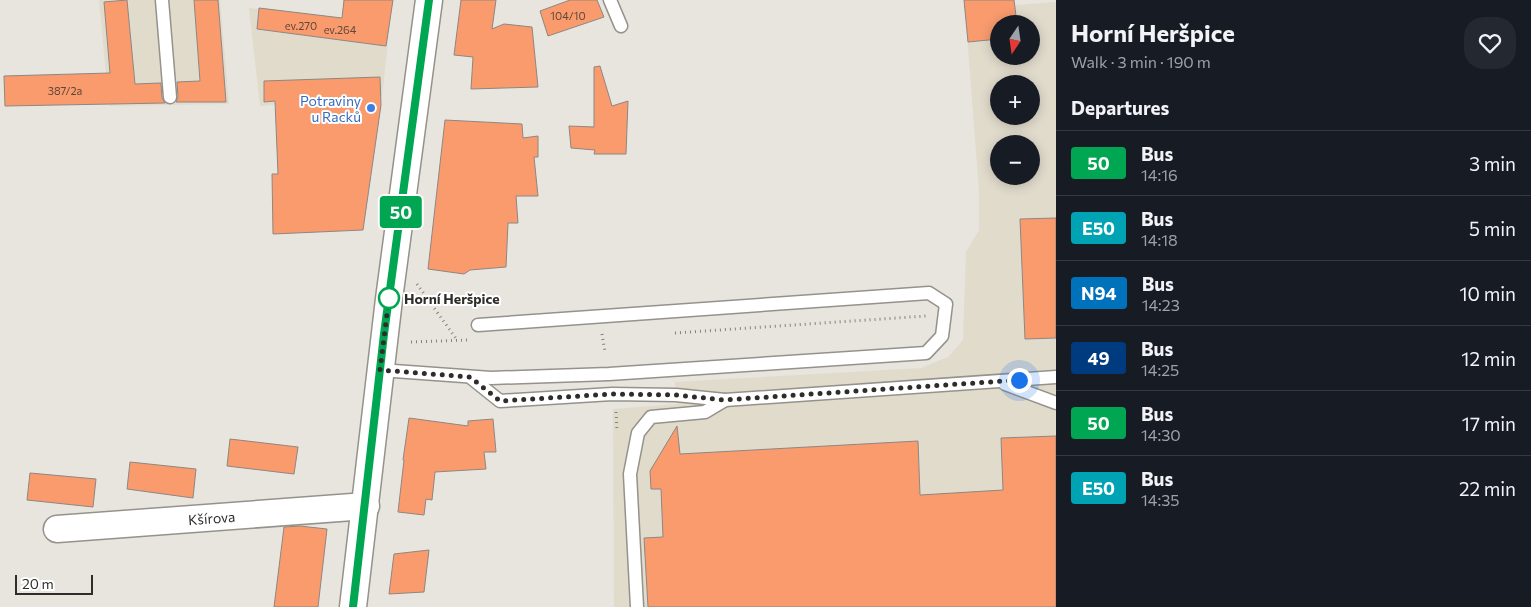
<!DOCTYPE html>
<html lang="en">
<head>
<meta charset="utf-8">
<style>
  :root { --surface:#171b24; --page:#242831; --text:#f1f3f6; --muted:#9ea1a6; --line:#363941 }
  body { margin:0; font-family:Commissioner,sans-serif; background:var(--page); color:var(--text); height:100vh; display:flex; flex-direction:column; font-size:19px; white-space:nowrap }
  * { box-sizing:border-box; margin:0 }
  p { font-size:16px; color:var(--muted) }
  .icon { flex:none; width:28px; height:28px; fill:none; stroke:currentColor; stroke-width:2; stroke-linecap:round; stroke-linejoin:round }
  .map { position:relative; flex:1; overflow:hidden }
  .sheet { display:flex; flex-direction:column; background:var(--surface); width:475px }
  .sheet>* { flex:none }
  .badge { padding:0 10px; border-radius:4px; font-size:18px; line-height:32px }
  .needle { width:32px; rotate:193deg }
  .tools { position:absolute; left:990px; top:15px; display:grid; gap:10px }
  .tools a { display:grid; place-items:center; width:50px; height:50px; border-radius:50%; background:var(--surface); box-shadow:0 2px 12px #0003; font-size:25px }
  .scale { position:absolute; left:15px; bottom:12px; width:78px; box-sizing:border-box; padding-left:5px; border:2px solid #2e2d2a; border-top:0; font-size:14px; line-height:18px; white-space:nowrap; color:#2e2d2a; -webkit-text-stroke:4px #fff; paint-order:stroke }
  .you { position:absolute; width:25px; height:25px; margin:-12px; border:4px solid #fff; border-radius:50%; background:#1a73e8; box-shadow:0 0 0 8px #1a73e833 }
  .map>.badge { position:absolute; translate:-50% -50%; box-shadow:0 0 0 2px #fff }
  h2 { padding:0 15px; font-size:19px; line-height:45px }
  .round { display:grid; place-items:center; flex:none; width:52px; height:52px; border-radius:20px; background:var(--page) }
  .summary { display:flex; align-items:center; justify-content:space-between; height:85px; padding:0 15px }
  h1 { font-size:24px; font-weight:700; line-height:38px }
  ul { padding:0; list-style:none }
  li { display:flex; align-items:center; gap:15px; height:65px; padding:0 15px; border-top:1px solid var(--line) }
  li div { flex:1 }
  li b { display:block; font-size:19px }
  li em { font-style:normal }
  li .badge { min-width:55px; font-weight:700; text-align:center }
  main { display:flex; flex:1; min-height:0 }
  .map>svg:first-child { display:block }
  .built { fill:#e1dbcc; fill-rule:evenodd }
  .building { fill:#f99b6d; stroke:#8e8683 }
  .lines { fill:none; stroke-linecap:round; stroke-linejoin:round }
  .lane-casing { stroke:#95928b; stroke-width:15 }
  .street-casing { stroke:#95928b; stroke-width:29 }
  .path { stroke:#84827d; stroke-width:3; stroke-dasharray:1 4; stroke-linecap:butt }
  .lane { stroke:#fff; stroke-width:12 }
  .street { stroke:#fff; stroke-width:26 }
  .line-casing { stroke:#fff; stroke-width:11 }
  .line { stroke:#00a651; stroke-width:8 }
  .walk { stroke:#2e2d2a; stroke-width:5; stroke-dasharray:0 9 }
  .shop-dot { fill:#3f7fe0; stroke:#fff; stroke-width:2 }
  .stop-dot { fill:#fff; stroke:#00a651; stroke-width:2.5 }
  .labels { text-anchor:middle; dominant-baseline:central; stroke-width:4; stroke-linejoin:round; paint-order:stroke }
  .number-label { font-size:11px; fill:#61483b }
  .shop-label { font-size:14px; fill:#366cbe; stroke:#fff; text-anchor:end }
  .stop-label { font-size:14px; font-weight:bold; fill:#2e2d2a; stroke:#fff; text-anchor:start }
  .street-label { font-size:14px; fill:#2e2d2a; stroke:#fff }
</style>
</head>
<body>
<main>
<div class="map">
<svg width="1056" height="607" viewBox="0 0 1056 607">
  <rect width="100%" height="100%" fill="#e8e5de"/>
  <g class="built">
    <polygon points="99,0 220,0 229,104 109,106"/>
    <path d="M1056,2v605h-442l-1,-198 64,-5 -2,-22 246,-14 27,-11 15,-17 3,-88 13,-22v-38l-14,-183zM999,24h32v32h-32zM999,84h32v32h-32zM999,144h32v32h-32z"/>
    <polygon points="249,8 390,24 382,97 323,100 260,106"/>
  </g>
  <g class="building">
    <polygon points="127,0 135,84 161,83 162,98 165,103 5,106 4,76 110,73 104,2"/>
    <polygon points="194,0 218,0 226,102 176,102 178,97 177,82 200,81"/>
    <polygon points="344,0 393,0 386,46 257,29 259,8 342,18"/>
    <polygon points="461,0 496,0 492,29 504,24 532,27 538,87 471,89 473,57 454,55"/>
    <polygon points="570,0 597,0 604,17 548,36 540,11"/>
    <polygon points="964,0 1014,0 1017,24 999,24 999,39 968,42"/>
    <polygon points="600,66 612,106 628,101 626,154 594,154 595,150 571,148 569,126 594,127 594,67"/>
    <polygon points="380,77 381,105 363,230 273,234 272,174 278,174 275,101 264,102 264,81"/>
    <polygon points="445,120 522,124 523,138 538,136 538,157 534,157 538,196 516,196 518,223 508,223 506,267 470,270 464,274 428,269"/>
    <polygon points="1056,218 1056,338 1025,339 1020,219"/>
    <polygon points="409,418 468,426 468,421 493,419 496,452 484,452 486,469 435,472 432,500 426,499 424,515 398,512 404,460 403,460"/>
    <polygon points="677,426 680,454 918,441 920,495 1003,490 1001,438 1056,436 1056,607 648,607 644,538 663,537 661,489 651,489 650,471"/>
    <polygon points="230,439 298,447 294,474 227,466"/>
    <polygon points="130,462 196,469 193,498 127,489"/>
    <polygon points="30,473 96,479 93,507 27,500"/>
    <polygon points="300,526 327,529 318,607 274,607 284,527"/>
    <polygon points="429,550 424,592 389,594 394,554"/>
  </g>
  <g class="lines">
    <defs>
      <g id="lane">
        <polyline points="162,0 170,97"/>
        <polyline points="610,0 621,26"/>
        <polyline points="380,370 491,378 609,374 926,353 942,336 946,304 929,293 478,325"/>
        <polyline points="470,377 500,401 612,394 676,395 725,400 1056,377"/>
        <polyline points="1005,384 1056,403"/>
        <polyline points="637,607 630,474 638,433 651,417 705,412 725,400"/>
      </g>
      <g id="street">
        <path id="s1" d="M57,529l309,-23"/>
        <polyline points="353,607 389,299 429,0"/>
      </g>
    </defs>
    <use href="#lane" class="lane-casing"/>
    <use href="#street" class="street-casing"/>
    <g class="path">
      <polyline points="417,284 457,340"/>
      <polyline points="675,333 926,316"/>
      <polyline points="602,334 605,352"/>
      <polyline points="411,342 467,340"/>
      <polyline points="616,412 617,431"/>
    </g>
    <use href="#lane" class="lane"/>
    <use href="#street" class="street"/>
  </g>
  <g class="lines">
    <defs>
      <polyline id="line" points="353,607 384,334 429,0"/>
    </defs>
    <use href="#line" class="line-casing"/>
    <use href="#line" class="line"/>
    <polyline class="walk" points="389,298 380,370 470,377 500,401 612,394 676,395 724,400 1019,380"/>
  </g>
  <circle class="shop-dot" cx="371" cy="108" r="5"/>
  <circle class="stop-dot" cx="389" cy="298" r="10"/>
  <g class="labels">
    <g class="number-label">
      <text x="568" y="15">104/10</text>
      <text x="301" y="25">ev.270</text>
      <text x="340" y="29">ev.264</text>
      <text x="65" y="90">387/2a</text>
    </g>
    <g class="shop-label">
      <text x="361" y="100">Potraviny<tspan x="361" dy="16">u Racků</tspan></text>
    </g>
    <g class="stop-label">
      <text x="404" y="298">Horní Heršpice</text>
    </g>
    <g class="street-label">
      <text stroke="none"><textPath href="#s1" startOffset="155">Kšírova</textPath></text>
    </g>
  </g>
</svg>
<div class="tools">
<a><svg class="needle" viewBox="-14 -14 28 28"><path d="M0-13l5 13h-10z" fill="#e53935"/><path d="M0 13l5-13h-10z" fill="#9ea1a6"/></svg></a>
<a>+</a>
<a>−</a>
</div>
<div class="scale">20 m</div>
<div class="you" style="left:1019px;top:380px"></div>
<b class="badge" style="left:401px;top:212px;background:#00a651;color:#fff">50</b>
</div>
<section class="sheet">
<div class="summary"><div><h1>Horní Heršpice</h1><p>Walk · 3 min · 190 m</p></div><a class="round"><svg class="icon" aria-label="heart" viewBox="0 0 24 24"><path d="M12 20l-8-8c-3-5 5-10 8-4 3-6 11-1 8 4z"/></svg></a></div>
<h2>Departures</h2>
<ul>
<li><span class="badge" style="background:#00a651;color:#fff">50</span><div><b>Bus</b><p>14:16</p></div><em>3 min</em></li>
<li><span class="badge" style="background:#00a3b4;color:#fff">E50</span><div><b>Bus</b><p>14:18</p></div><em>5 min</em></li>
<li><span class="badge" style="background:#0072bc;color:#fff">N94</span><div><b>Bus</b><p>14:23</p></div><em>10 min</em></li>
<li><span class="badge" style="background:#003b80;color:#fff">49</span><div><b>Bus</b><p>14:25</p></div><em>12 min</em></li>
<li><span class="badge" style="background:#00a651;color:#fff">50</span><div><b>Bus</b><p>14:30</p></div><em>17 min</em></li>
<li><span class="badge" style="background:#00a3b4;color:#fff">E50</span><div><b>Bus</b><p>14:35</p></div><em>22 min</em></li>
</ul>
</section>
</main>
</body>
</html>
